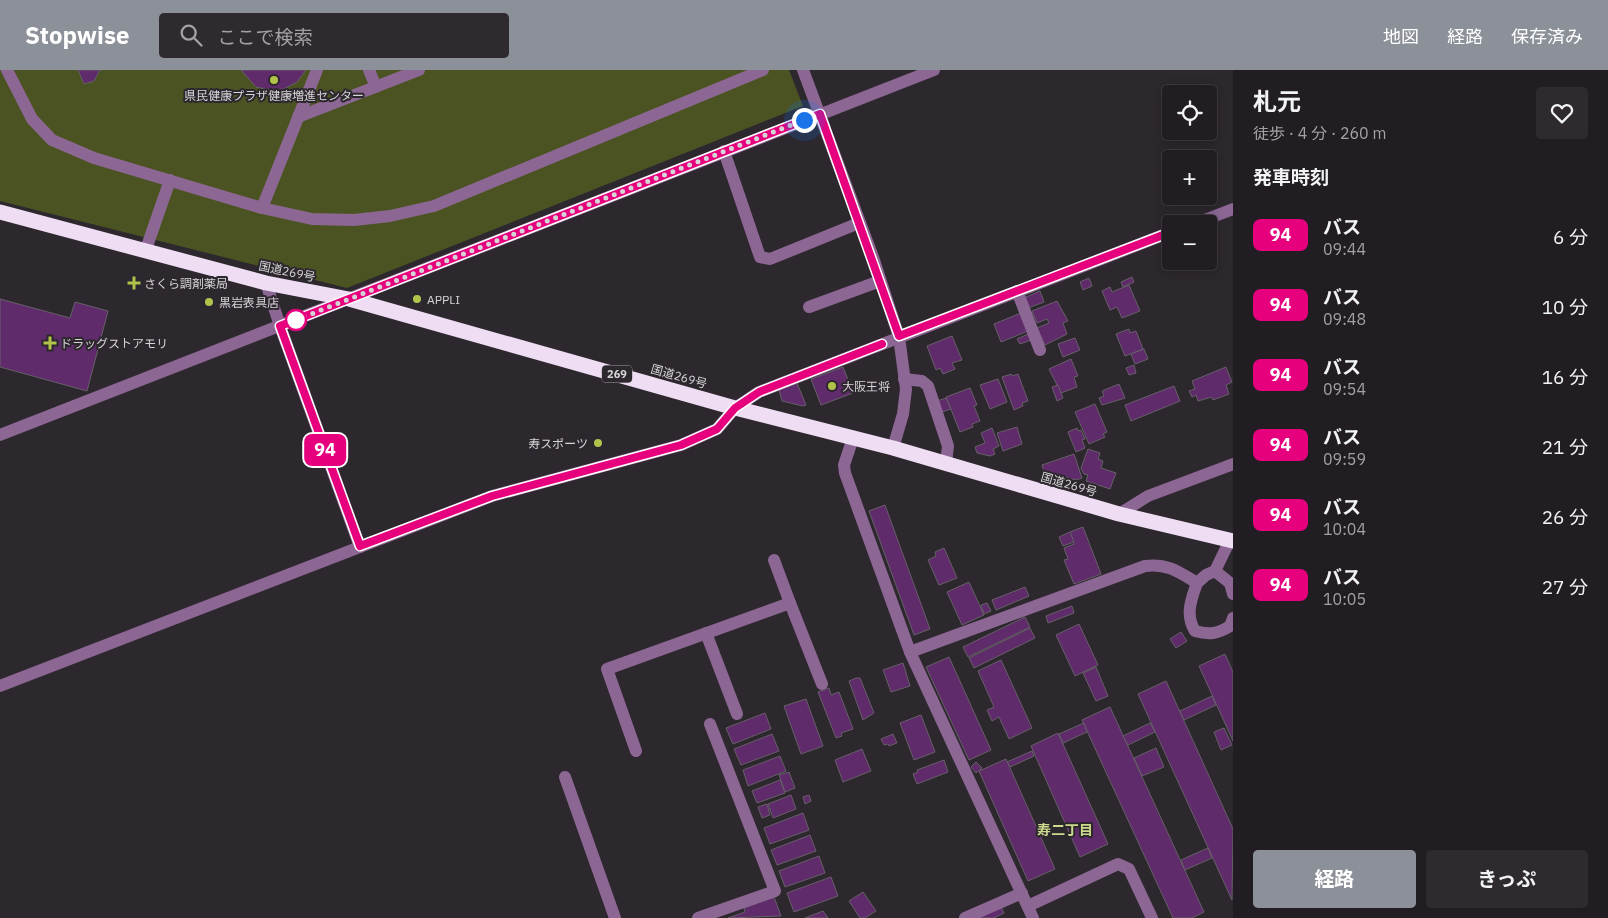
<!DOCTYPE html>
<html lang="ja">
<head>
<meta charset="utf-8">
<style>
  :root { --surface:#221d22; --page:#2e2a2f; --text:#f1f3f6; --muted:#a2a2a5; --line:#3f3b40; --accent:#8c9099 }
  body { margin:0; font-family:"IBM Plex Sans","Noto Sans JP",sans-serif; background:var(--page); color:var(--text); height:100vh; display:flex; flex-direction:column; font-size:19px; white-space:nowrap }
  * { box-sizing:border-box; margin:0 }
  p { font-size:16px; color:var(--muted) }
  .icon { flex:none; width:28px; height:28px; fill:none; stroke:currentColor; stroke-width:2; stroke-linecap:round; stroke-linejoin:round }
  .map { position:relative; flex:1; overflow:hidden }
  .panel { display:flex; flex-direction:column; background:var(--surface); width:375px }
  .panel>* { flex:none }
  .badge { padding:0 10px; border-radius:8px; font-size:18px; line-height:32px }
  .fabs { position:absolute; left:1162px; top:15px; display:grid; gap:10px }
  .fabs a { display:grid; place-items:center; width:55px; height:55px; border-radius:5px; background:var(--surface); box-shadow:0 2px 12px #0003,0 0 0 1px var(--line); font-size:25px }
  .you { position:absolute; width:25px; height:25px; margin:-12px; border:4px solid #fff; border-radius:50%; background:#1a73e8; box-shadow:0 0 0 8px #1a73e833 }
  .map>.badge { position:absolute; translate:-50% -50%; box-shadow:0 0 0 2px #fff }
  h2 { padding:0 20px; font-size:19px; line-height:45px }
  .round { display:grid; place-items:center; flex:none; width:52px; height:52px; border-radius:5px; background:var(--page) }
  .overview { display:flex; align-items:center; justify-content:space-between; height:85px; padding:0 20px }
  h1 { font-size:24px; font-weight:700; line-height:38px }
  .cta { display:flex; gap:10px; margin-top:auto; padding:10px 20px }
  .cta a { flex:1; height:58px; border-radius:5px; background:var(--accent); color:#fff; font-size:20px; font-weight:700; line-height:58px; text-align:center }
  .cta a+a { background:var(--page); color:var(--text) }
  ul { padding:0; list-style:none }
  li { display:flex; align-items:center; gap:15px; height:70px; padding:0 20px }
  li div { flex:1 }
  li b { display:block; font-size:19px }
  li em { font-style:normal }
  li .badge { min-width:55px; font-weight:700; text-align:center }
  header { display:flex; align-items:center; gap:30px; box-sizing:border-box; height:70px; padding:0 25px; background:var(--accent); color:#fff }
  header strong { font-size:24px }
  nav { display:flex; gap:28px; margin-inline-start:auto; font-size:18px }
  .search { width:350px; height:45px; background:var(--page); display:flex; align-items:center; gap:12px; box-sizing:border-box; padding:0 18px; border-radius:5px; color:var(--muted); font-size:19px }
  main { display:flex; flex:1; min-height:0 }
  .map>svg:first-child { display:block }
  .green { fill:#4c5323 }
  .building { fill:#5f2b6a; stroke:#666068 }
  .lines { fill:none; stroke-linecap:round; stroke-linejoin:round }
  .minor { stroke:#8c6794; stroke-width:12 }
  .highway { stroke:#efddf3; stroke-width:15 }
  .line-casing { stroke:#fff; stroke-width:11 }
  .line { stroke:#e6007e; stroke-width:8 }
  .walk { stroke:#d7d4d8; stroke-width:5; stroke-dasharray:0 9 }
  .poi-dot { fill:#b2c34c; stroke:#2d272e; stroke-width:2 }
  .stop-dot { fill:#fff; stroke:#e6007e; stroke-width:2.5 }
  .labels { text-anchor:middle; dominant-baseline:central; stroke-width:4; stroke-linejoin:round; paint-order:stroke }
  .shield { fill:#2d272e; stroke:#a4a0a5; stroke-width:1 }
  .shield-label { font-size:11px; font-weight:bold; fill:#d7d4d8 }
  .poi-label { font-size:12px; fill:#d7d4d8; stroke:#2d272e; text-anchor:start }
  .street-label { font-size:12px; fill:#d7d4d8; stroke:#2d272e }
  .neighbourhood-label { font-size:14px; font-weight:bold; fill:#cbd98c; stroke:#2d272e }
</style>
</head>
<body>
<header>
<strong>Stopwise</strong>
<div class="search"><svg class="icon" aria-label="search" viewBox="0 0 24 24"><circle cx="10" cy="10" r="6"/><path d="M15 15l6 6"/></svg>ここで検索</div>
<nav><a>地図</a><a>経路</a><a>保存済み</a></nav>
</header>
<main>
<div class="map">
<svg width="1233" height="848" viewBox="0 0 1233 848">
  <rect width="100%" height="100%" fill="#2d272e"/>
  <polygon class="green" points="0,0 789,0 803,36 347,218 0,131"/>
  <g class="building">
    <polygon points="78,0 100,0 94,11 84,14"/>
    <polygon points="241,0 306,0 297,12 284,19 272,20 256,17"/>
    <polygon points="1132,207 1134,212 1123,217 1121,212"/>
    <polygon points="1089,208 1092,216 1083,220 1080,212"/>
    <polygon points="1129,215 1140,241 1122,248 1117,237 1110,240 1102,221 1110,217 1112,222"/>
    <polygon points="1040,221 1044,232 1028,238 1024,228"/>
    <polygon points="0,229 70,248 75,232 108,241 87,321 0,297"/>
    <polygon points="1057,231 1068,251 1063,253 1067,264 1045,275 1037,258 1049,253 1047,249 1037,253 1032,241"/>
    <polygon points="1021,243 1028,261 1001,272 994,254"/>
    <polygon points="1129,259 1130,263 1136,261 1143,279 1125,286 1116,264"/>
    <polygon points="1028,264 1031,270 1020,274 1017,269"/>
    <polygon points="952,266 962,290 952,293 955,299 943,304 940,298 936,300 927,276"/>
    <polygon points="1075,268 1080,280 1063,287 1058,274"/>
    <polygon points="1144,279 1148,289 1135,294 1131,284"/>
    <polygon points="1071,289 1078,306 1074,307 1077,317 1061,323 1049,299"/>
    <polygon points="1134,295 1136,303 1129,305 1126,298"/>
    <polygon points="843,297 853,323 821,335 811,309"/>
    <polygon points="1226,297 1232,312 1226,315 1229,324 1213,330 1212,327 1198,331 1196,325 1192,327 1189,321 1195,319 1192,311"/>
    <polygon points="1011,304 1012,306 1018,304 1028,331 1022,333 1023,336 1014,340 1002,307"/>
    <polygon points="998,309 1007,332 990,339 980,315"/>
    <polygon points="797,313 806,335 803,336 782,331 779,320"/>
    <polygon points="1119,314 1125,328 1102,335 1099,328 1104,326 1102,321"/>
    <polygon points="1058,315 1063,328 1057,331 1052,317"/>
    <polygon points="1174,316 1180,331 1131,351 1125,335"/>
    <polygon points="970,318 977,335 974,336 980,351 972,354 973,357 960,362 946,327"/>
    <polygon points="946,328 951,339 942,342 937,331"/>
    <polygon points="1095,334 1107,362 1103,364 1105,367 1089,374 1075,342"/>
    <polygon points="1017,357 1022,374 1003,381 997,363"/>
    <polygon points="992,358 999,376 993,379 995,384 990,386 977,383 975,377 985,373 981,363"/>
    <polygon points="1077,358 1078,361 1081,360 1085,369 1082,370 1085,378 1076,382 1068,362"/>
    <polygon points="1088,379 1100,383 1098,389 1103,391 1101,398 1116,403 1110,419 1086,411 1088,405 1084,404 1081,398"/>
    <polygon points="1074,384 1082,408 1076,410 1044,402 1042,395"/>
    <polygon points="885,435 930,559 914,565 869,441"/>
    <polygon points="1083,457 1101,504 1074,514 1064,490 1068,489 1064,478 1074,474 1070,462"/>
    <polygon points="1070,462 1074,472 1063,476 1059,467"/>
    <polygon points="944,478 957,508 939,515 928,490 936,486 935,482"/>
    <polygon points="969,512 984,545 962,555 947,522"/>
    <polygon points="1025,517 1029,526 996,540 992,530"/>
    <polygon points="987,533 991,541 984,544 981,535"/>
    <polygon points="1072,536 1074,543 1048,553 1046,546"/>
    <polygon points="1025,547 1030,557 968,587 963,577"/>
    <polygon points="1079,554 1098,595 1075,606 1056,565"/>
    <polygon points="1030,558 1035,568 974,598 969,588"/>
    <polygon points="1181,562 1187,571 1176,578 1170,569"/>
    <polygon points="1225,584 1233,602 1233,671 1199,596"/>
    <polygon points="949,587 991,680 969,690 926,597"/>
    <polygon points="1001,590 1032,658 1009,669 999,647 992,651 987,640 994,637 978,601"/>
    <polygon points="903,593 910,616 891,622 883,600"/>
    <polygon points="1096,597 1108,626 1096,631 1083,603"/>
    <polygon points="856,608 860,608 874,643 863,650 849,611"/>
    <polygon points="1166,611 1233,759 1232,830 1138,624"/>
    <polygon points="829,618 831,625 839,622 853,659 841,663 842,666 836,668 818,622"/>
    <polygon points="1212,626 1216,635 1184,650 1180,641"/>
    <polygon points="806,629 823,676 801,684 784,636"/>
    <polygon points="1110,637 1204,842 1192,848 1173,848 1082,650"/>
    <polygon points="765,643 771,659 733,674 726,658"/>
    <polygon points="921,645 935,682 914,690 900,653"/>
    <polygon points="1084,653 1087,662 1063,673 1059,664"/>
    <polygon points="1150,653 1155,662 1128,675 1123,666"/>
    <polygon points="1224,658 1232,675 1221,680 1214,662"/>
    <polygon points="1058,663 1108,774 1080,787 1031,676"/>
    <polygon points="772,664 779,681 741,695 734,679"/>
    <polygon points="893,664 897,673 889,676 888,674 884,675 881,669"/>
    <polygon points="1156,678 1164,697 1142,706 1134,688"/>
    <polygon points="862,679 871,701 843,712 835,690"/>
    <polygon points="1032,681 1034,686 1010,697 1007,692"/>
    <polygon points="780,686 786,701 748,716 743,700"/>
    <polygon points="1006,689 1055,799 1028,811 979,701"/>
    <polygon points="944,690 948,702 917,714 913,704 918,702 917,700"/>
    <polygon points="976,692 982,698 976,703 971,697"/>
    <polygon points="789,702 795,718 785,722 779,705"/>
    <polygon points="780,710 785,723 757,733 752,721"/>
    <polygon points="791,725 796,739 773,748 768,734"/>
    <polygon points="809,725 811,731 805,734 803,727"/>
    <polygon points="767,734 770,745 762,748 758,737"/>
    <polygon points="803,743 809,760 770,774 764,758"/>
    <polygon points="810,765 816,781 777,795 771,780"/>
    <polygon points="1208,778 1212,788 1185,800 1181,790"/>
    <polygon points="819,786 825,803 785,817 779,801"/>
    <polygon points="831,807 838,826 794,842 787,823"/>
    <polygon points="863,822 876,841 865,848 860,848 849,831"/>
    <polygon points="774,827 781,846 728,848 745,842 744,838"/>
    <polygon points="1001,837 1004,843 994,848 976,848"/>
    <polygon points="823,841 828,848 805,848"/>
  </g>
  <g class="lines">
    <g class="minor">
      <polyline points="7,0 32,49 52,70 94,88 262,138 312,149 354,150 390,146 434,136 763,0"/>
      <polyline points="369,0 376,17"/>
      <polyline points="803,0 874,190 899,267 906,319 903,344 893,378"/>
      <polyline points="298,47 419,0"/>
      <polyline points="724,81 760,187 770,189 859,153"/>
      <polyline points="262,138 317,0"/>
      <polyline points="1194,154 1233,139"/>
      <polyline points="145,182 170,110"/>
      <polyline points="266,213 280,256 360,477"/>
      <polyline points="1017,221 1040,280"/>
      <polyline points="809,237 880,211"/>
      <polyline points="904,309 922,311 928,316 948,376 946,393"/>
      <polyline points="0,365 934,0"/>
      <polyline points="853,368 844,395 845,403 910,582 1033,848"/>
      <polyline points="1119,444 1148,426 1233,394"/>
      <polyline points="774,490 790,533"/>
      <polyline points="1215,501 1230,513 1233,524"/>
      <path d="M1197,513c-6,17 -12,32 -2,48 14,4 22,3 35,-5l3,-8"/>
      <polyline points="706,563 737,644"/>
      <path d="M910,582l235,-86c22,-3 34,6 52,17l9,-8 9,-4 15,-31"/>
      <polyline points="0,616 492,426 681,375 717,359 735,338 759,322 1171,162"/>
      <polyline points="636,681 607,599 790,533 822,614"/>
      <polyline points="565,707 615,848"/>
      <polyline points="1028,836 1118,794 1129,799 1152,848"/>
      <polyline points="698,848 775,821 710,654"/>
      <polyline points="965,848 1022,823"/>
    </g>
    <polyline class="highway" points="0,142 266,213 349,229 735,338 893,378 1119,444 1233,471"/>
  </g>
  <g class="lines">
    <defs>
      <polyline id="line" points="882,274 759,322 735,338 717,359 681,375 492,426 360,476 280,256 820,44 899,266 1171,162"/>
    </defs>
    <use href="#line" class="line-casing"/>
    <use href="#line" class="line"/>
    <polyline class="walk" points="296,250 804,50"/>
  </g>
  <g class="poi-dot">
    <circle cx="274" cy="10" r="5"/>
    <path d="M131.5 205.5h5v5h5v5h-5v5h-5v-5h-5v-5h5z"/>
    <circle cx="417" cy="229" r="5"/>
    <circle cx="209" cy="232" r="5"/>
    <path d="M47.5 265.5h5v5h5v5h-5v5h-5v-5h-5v-5h5z"/>
    <circle cx="832" cy="316" r="5"/>
    <circle cx="598" cy="373" r="5"/>
  </g>
  <circle class="stop-dot" cx="296" cy="250" r="10"/>
  <g class="labels">
    <rect class="shield" x="602" y="295.5" width="30" height="17" rx="4"/>
    <g class="shield-label">
      <text x="617" y="304">269</text>
    </g>
    <g class="poi-label">
      <text x="274" y="25" text-anchor="middle">県民健康プラザ健康増進センター</text>
      <text x="144" y="213">さくら調剤薬局</text>
      <text x="427" y="229">APPLI</text>
      <text x="219" y="232">黒岩表具店</text>
      <text x="60" y="273">ドラッグストアモリ</text>
      <text x="842" y="316">大阪王将</text>
      <text x="588" y="373" text-anchor="end">寿スポーツ</text>
    </g>
    <g class="street-label">
      <text transform="translate(287 201) rotate(12)">国道269号</text>
      <text transform="translate(679 306) rotate(16)">国道269号</text>
      <text transform="translate(1069 414) rotate(16)">国道269号</text>
    </g>
    <g class="neighbourhood-label">
      <text x="1065" y="760">寿二丁目</text>
    </g>
  </g>
</svg>
<div class="fabs">
<a><svg class="icon" aria-label="locate" viewBox="0 0 24 24"><circle cx="12" cy="12" r="6"/><path d="M12 2v4M12 18v4M2 12h4M18 12h4"/></svg></a>
<a>+</a>
<a>−</a>
</div>
<div class="you" style="left:804px;top:50px"></div>
<b class="badge" style="left:325px;top:380px;background:#e6007e;color:#fff">94</b>
</div>
<section class="panel">
<div class="overview"><div><h1>札元</h1><p>徒歩 · 4 分 · 260 m</p></div><a class="round"><svg class="icon" aria-label="heart" viewBox="0 0 24 24"><path d="M12 20l-8-8c-3-5 5-10 8-4 3-6 11-1 8 4z"/></svg></a></div>
<h2>発車時刻</h2>
<ul>
<li><span class="badge" style="background:#e6007e;color:#fff">94</span><div><b>バス</b><p>09:44</p></div><em>6 分</em></li>
<li><span class="badge" style="background:#e6007e;color:#fff">94</span><div><b>バス</b><p>09:48</p></div><em>10 分</em></li>
<li><span class="badge" style="background:#e6007e;color:#fff">94</span><div><b>バス</b><p>09:54</p></div><em>16 分</em></li>
<li><span class="badge" style="background:#e6007e;color:#fff">94</span><div><b>バス</b><p>09:59</p></div><em>21 分</em></li>
<li><span class="badge" style="background:#e6007e;color:#fff">94</span><div><b>バス</b><p>10:04</p></div><em>26 分</em></li>
<li><span class="badge" style="background:#e6007e;color:#fff">94</span><div><b>バス</b><p>10:05</p></div><em>27 分</em></li>
</ul>
<div class="cta"><a>経路</a><a>きっぷ</a></div>
</section>
</main>
</body>
</html>
